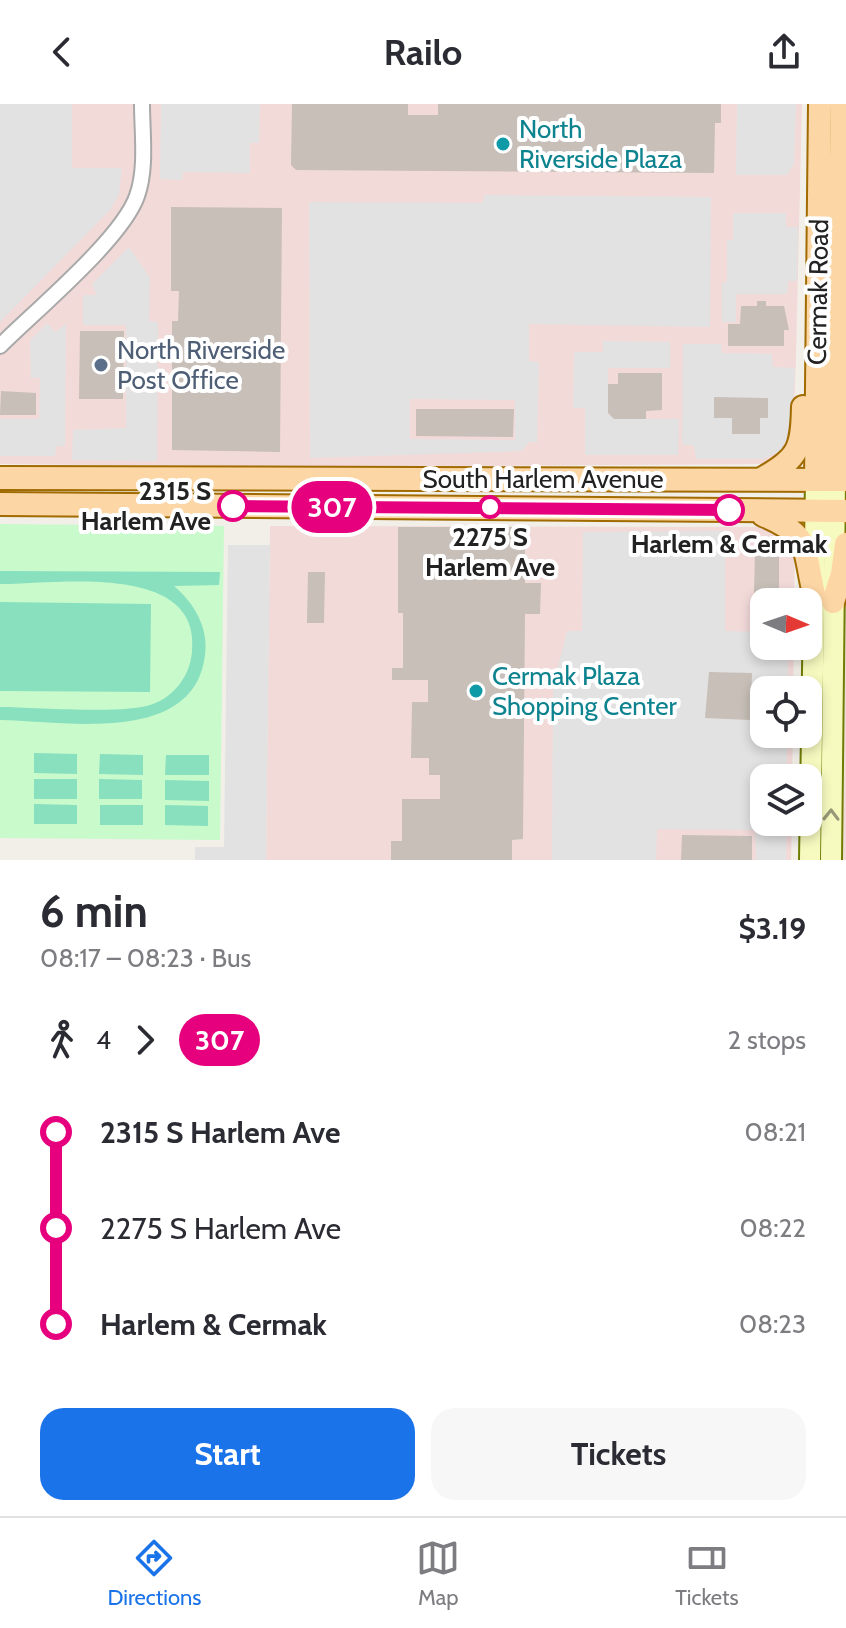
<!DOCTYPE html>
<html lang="en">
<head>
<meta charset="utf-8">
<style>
  :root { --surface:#fff; --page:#f7f7f7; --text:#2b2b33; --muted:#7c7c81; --line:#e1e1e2; --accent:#1a73e8 }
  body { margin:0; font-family:Cabin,sans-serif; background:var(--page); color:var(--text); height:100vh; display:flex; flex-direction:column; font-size:30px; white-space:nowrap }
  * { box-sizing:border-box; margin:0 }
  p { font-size:26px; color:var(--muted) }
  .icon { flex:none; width:44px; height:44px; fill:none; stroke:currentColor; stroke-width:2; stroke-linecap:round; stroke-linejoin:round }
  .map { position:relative; height:756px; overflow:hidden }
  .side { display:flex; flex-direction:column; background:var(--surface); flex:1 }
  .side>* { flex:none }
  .badge { padding:0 16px; border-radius:26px; font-size:28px; line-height:52px }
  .needle { width:52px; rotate:92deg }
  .tools { position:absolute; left:750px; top:484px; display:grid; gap:16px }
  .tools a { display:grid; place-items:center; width:72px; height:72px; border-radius:16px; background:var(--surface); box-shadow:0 4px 12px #0003; font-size:40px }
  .map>.badge { position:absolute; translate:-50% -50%; box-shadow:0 0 0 4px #fff }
  .legs { display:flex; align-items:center; gap:12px; height:88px; padding:0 40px; font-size:26px }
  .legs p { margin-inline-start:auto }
  .summary { display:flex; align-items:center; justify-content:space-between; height:136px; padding:0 40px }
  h1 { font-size:44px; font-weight:800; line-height:60px }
  .action { display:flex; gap:16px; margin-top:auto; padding:16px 40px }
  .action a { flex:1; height:92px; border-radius:24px; background:var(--accent); color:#fff; font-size:32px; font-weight:800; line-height:92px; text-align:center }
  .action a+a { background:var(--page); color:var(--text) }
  ul { padding:0 40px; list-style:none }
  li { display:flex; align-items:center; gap:28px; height:96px; font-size:30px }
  li i { display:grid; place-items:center; width:12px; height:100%; margin:0 10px; background:currentColor }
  li i::after { content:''; width:20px; height:20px; margin:-10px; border:6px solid; border-radius:50%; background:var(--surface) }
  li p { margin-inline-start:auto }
  li:first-child i { background:linear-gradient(#0000 50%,currentColor 0) }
  li:last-child i { background:linear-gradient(currentColor 50%,#0000 0) }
  header { display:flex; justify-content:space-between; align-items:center; height:104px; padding:0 40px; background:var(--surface); font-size:36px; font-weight:800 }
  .tab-bar { display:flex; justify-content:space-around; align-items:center; height:112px; border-top:2px solid var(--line); background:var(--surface); font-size:22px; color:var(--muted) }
  .tab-bar a { display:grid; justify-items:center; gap:4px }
  .tab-bar .active { color:var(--accent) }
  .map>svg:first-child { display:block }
  .commercial { fill:#f2dad9 }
  .park { fill:#c8facc }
  .pitch { fill:#88e0be }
  .parking { fill:#e2e2e2; fill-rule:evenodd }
  .building { fill:#c7bfb8 }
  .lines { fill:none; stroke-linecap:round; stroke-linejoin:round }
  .minor-casing { stroke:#a9a9a9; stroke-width:18 }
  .secondary-casing { stroke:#707d05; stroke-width:24 }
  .primary-casing { stroke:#a06b00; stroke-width:26 }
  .minor { stroke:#fff; stroke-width:14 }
  .secondary { stroke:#f7fabf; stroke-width:20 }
  .primary { stroke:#fcd6a4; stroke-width:22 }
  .oneway { stroke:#979978 }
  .line-1-casing { stroke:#fff; stroke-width:18 }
  .line-1 { stroke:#e6007e; stroke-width:12 }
  .culture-dot { fill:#0f9aa8; stroke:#fff; stroke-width:3 }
  .service-dot { fill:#5c6f8a; stroke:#fff; stroke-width:3 }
  .stop-1-dot { fill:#fff; stroke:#e6007e; stroke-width:4 }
  .labels { text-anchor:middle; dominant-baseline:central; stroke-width:8; stroke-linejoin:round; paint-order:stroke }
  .culture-label { font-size:26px; fill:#0d838f; stroke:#fff; text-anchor:start }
  .street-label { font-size:26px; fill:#222; stroke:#fff }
  .service-label { font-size:26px; fill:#4e5e75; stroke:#fff; text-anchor:start }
  .stop-label { font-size:26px; font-weight:bold; fill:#222; stroke:#fff }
</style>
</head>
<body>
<header><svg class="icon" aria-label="back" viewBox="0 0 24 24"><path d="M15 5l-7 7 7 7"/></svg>Railo<svg class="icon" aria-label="share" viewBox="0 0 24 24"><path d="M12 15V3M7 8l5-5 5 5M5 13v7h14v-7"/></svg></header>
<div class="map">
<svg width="846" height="756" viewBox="0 0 846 756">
  <rect width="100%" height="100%" fill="#f2efe9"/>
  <g class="commercial">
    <polygon points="0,0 802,0 796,253 793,330 789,345 766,360 314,363 0,360"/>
    <polygon points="838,410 846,410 846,756 834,756"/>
    <polygon points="270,422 767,423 795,442 794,498 764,498 764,542 794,542 793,586 764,586 764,630 793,630 792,674 764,674 764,718 792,718 791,756 266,756"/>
  </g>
  <polygon class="park" points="0,420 224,422 220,736 0,734"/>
  <g class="pitch">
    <path d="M0,467l220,1 -1,13 -45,1c20,17 35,42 31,69 -11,91 -140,66 -205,65v-13c34,0 126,8 153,-3 22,-8 37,-29 39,-52 10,-91 -136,-68 -192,-68z"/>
    <polygon points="0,498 151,500 150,588 0,587"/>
    <polygon points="34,649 77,650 77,670 34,669"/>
    <polygon points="100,650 143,651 143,671 99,670"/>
    <polygon points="166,651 209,651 209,671 165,671"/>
    <rect x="34" y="675" width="43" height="20"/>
    <polygon points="99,675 142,676 142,695 99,695"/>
    <polygon points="165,676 209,677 209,697 165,696"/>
    <polygon points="34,700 77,701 77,720 34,720"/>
    <rect x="100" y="701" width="43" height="20"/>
    <polygon points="165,701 208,702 208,722 165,721"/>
  </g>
  <g class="parking">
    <polygon points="0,0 72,0 72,64 122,64 119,90 111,105 0,218"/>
    <polygon points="161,0 260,0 259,39 250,39 250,69 183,68 182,76 160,75"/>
    <polygon points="737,0 796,0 794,60 787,71 736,71"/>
    <path d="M484,91l227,2 -1,130 -181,-3v37l10,1 -2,80h-8l-7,9 -212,7 -1,-256 174,1zM410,295l105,1v40l-105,-1z"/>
    <polygon points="733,109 786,109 786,123 798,123 797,177 788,177 787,190 736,190 736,218 722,218 722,179 727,178 727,136 733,136"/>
    <polygon points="129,143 150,174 149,217 158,218 157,357 72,356 73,326 126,324 126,221 83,221 83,191 97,191 92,180"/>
    <polygon points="47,219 55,228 66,220 65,342 56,342 55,352 0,352 0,315 39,315 40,274 31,274 30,236"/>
    <polygon points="603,237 670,238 670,264 608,264 608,309 615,315 679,315 678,351 585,351 585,304 573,304 574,248 603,248"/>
    <path d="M683,240h38l1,9 50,1 1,13 22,1 -4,65 -11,18 -16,8h-68l-2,-13 -12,-2zM714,293l54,1 -1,20h-53z"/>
    <polygon points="725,427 725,527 764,528 764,542 788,542 788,586 764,586 764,630 787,630 787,674 764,674 764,718 787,718 786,756 756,756 755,726 657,725 656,756 552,756 553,583 567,527 582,527 583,428"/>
    <polygon points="228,441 270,441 266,756 195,756 195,743 224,743"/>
  </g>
  <g class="building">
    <polygon points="292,0 408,0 408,11 438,11 438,0 721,0 721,19 715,19 714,69 296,66 291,61"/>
    <polygon points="171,103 282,104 280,348 172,346 172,217 178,217 179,187 171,187"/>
    <polygon points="757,197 766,197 766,202 784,202 789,226 784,226 784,242 728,242 728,220 740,220 741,202 757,202"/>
    <polygon points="80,227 124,227 123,295 79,295"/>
    <polygon points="618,269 662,269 662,306 646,307 646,315 614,315 608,309 608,280 618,280"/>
    <polygon points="1,287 36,289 36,311 0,311"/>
    <polygon points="714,293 768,294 768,314 760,314 760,330 732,330 732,314 714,314"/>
    <polygon points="416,305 514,305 513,333 416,332"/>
    <polygon points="398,423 525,423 525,479 541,479 540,510 525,510 523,735 512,736 512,756 391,756 391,737 402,737 402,695 440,695 440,671 429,671 429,654 411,654 412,598 428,598 428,576 392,576 392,564 403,564 403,509 398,509"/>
    <polygon points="755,444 779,444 779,492 754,491"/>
    <polygon points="308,468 325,468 324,519 307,519"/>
    <polygon points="709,568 752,569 750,616 705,614"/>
    <polygon points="682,731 752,732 752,756 681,756"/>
  </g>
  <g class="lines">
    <defs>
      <path id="minor" d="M0,242c35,-35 122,-107 137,-150 10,-28 5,-63 5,-92"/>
      <g id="secondary">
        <polyline points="810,756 816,376"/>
        <polyline points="831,756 835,376"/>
      </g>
      <g id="primary">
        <polyline points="0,374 846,376"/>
        <path d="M763,374c36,-20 39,-30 40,-71"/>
        <polyline points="816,376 820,0"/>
        <polyline points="835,376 842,0"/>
        <polyline points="0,400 846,407"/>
        <path d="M763,411c48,20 40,32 51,79"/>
        <polyline points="833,498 842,470 846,440"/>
      </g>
    </defs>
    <use href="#minor" class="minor-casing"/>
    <use href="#secondary" class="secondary-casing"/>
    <use href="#primary" class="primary-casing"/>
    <use href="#minor" class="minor"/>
    <use href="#secondary" class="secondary"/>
    <use href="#primary" class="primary"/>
  </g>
  <defs><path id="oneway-chevron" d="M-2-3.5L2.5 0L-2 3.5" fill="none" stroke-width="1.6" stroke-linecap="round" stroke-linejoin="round" transform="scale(2)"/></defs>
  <use class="oneway" href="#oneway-chevron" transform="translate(831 711) rotate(-89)"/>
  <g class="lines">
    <defs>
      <polyline id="line-1" points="233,402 729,406"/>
    </defs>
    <use href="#line-1" class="line-1-casing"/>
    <use href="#line-1" class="line-1"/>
  </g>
  <g class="culture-dot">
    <circle cx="503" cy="40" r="8"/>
    <circle cx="476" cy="587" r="8"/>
  </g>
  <circle class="service-dot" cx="101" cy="261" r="8"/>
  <g class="stop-1-dot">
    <circle cx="233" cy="402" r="14"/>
    <circle cx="490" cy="403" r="10"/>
    <circle cx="729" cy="406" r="14"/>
  </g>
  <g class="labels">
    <g class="culture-label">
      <text x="519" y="25">North<tspan x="519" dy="30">Riverside Plaza</tspan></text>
      <text x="492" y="572">Cermak Plaza<tspan x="492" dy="30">Shopping Center</tspan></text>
    </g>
    <g class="street-label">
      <text transform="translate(818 188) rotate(-89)">Cermak Road</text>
      <text x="543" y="375">South Harlem Avenue</text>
    </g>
    <g class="service-label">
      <text x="117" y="246">North Riverside<tspan x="117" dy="30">Post Office</tspan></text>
    </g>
    <g class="stop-label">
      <text x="211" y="387" text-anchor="end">2315 S<tspan x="211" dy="30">Harlem Ave</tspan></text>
      <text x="490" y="433">2275 S<tspan x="490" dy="30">Harlem Ave</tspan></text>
      <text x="729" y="440">Harlem &amp; Cermak</text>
    </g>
  </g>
</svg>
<div class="tools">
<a><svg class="needle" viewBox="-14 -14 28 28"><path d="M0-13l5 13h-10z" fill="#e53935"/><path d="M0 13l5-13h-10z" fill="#7c7c81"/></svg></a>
<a><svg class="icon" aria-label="locate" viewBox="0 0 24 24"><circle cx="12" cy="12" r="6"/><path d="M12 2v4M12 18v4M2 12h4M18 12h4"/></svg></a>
<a><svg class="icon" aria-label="layers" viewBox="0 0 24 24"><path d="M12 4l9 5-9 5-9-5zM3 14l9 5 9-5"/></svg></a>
</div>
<b class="badge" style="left:332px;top:403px;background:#e6007e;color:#fff">307</b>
</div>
<section class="side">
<div class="summary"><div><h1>6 min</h1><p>08:17 – 08:23 · Bus</p></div><b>$3.19</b></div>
<div class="legs"><svg class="icon" aria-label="walk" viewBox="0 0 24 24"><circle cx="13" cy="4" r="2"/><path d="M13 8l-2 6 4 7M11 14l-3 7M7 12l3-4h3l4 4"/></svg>4<svg class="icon" aria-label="forward" viewBox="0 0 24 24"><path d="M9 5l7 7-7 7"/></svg><b class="badge" style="background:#e6007e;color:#fff">307</b><p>2 stops</p></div>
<ul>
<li><i style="color:#e6007e"></i><b>2315 S Harlem Ave</b><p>08:21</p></li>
<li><i style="color:#e6007e"></i><span>2275 S Harlem Ave</span><p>08:22</p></li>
<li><i style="color:#e6007e"></i><b>Harlem &amp; Cermak</b><p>08:23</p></li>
</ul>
<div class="action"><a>Start</a><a>Tickets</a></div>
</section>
<nav class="tab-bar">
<a class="active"><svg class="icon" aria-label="directions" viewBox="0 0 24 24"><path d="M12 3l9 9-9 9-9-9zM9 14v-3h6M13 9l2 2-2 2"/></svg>Directions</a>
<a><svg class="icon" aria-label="map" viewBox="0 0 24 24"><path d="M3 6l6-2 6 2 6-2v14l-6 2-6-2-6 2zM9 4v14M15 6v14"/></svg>Map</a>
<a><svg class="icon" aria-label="tickets" viewBox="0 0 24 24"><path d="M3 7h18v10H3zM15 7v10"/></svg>Tickets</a>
</nav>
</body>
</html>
